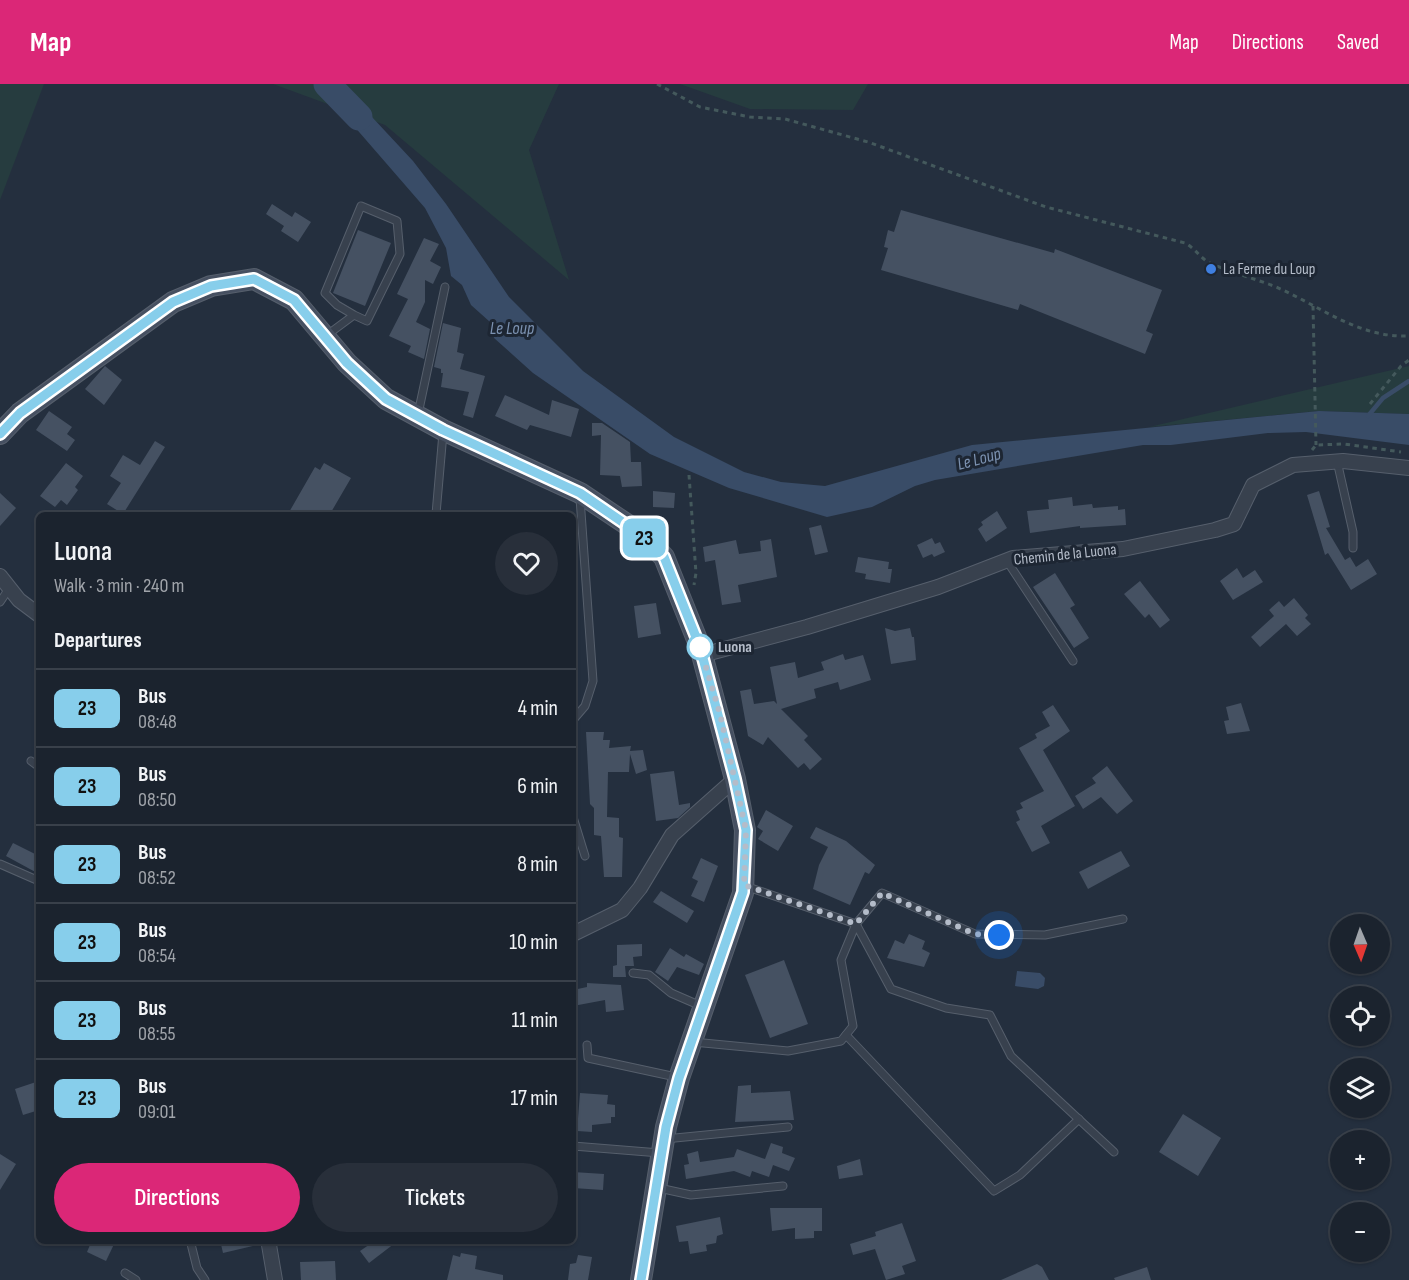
<!DOCTYPE html>
<html lang="en">
<head>
<meta charset="utf-8">
<style>
  :root { --surface:#1b232e; --page:#282f3a; --text:#f1f3f6; --muted:#a0a4aa; --line:#39404a; --accent:#db2777 }
  body { margin:0; font-family:"Sofia Sans Condensed",sans-serif; background:var(--page); color:var(--text); height:100vh; display:flex; flex-direction:column; font-size:22px; white-space:nowrap }
  * { box-sizing:border-box; margin:0 }
  p { font-size:20px; color:var(--muted) }
  .icon { flex:none; width:33px; height:33px; fill:none; stroke:currentColor; stroke-width:2; stroke-linecap:round; stroke-linejoin:round }
  .map { position:relative; flex:1; overflow:hidden }
  .sheet { position:absolute; left:36px; top:428px; width:540px; height:732px; display:flex; flex-direction:column; background:var(--surface); border-radius:9px; box-shadow:0 2px 4px #0004,0 0 0 2px var(--line) }
  .sheet>* { flex:none }
  .badge { padding:0 12px; border-radius:9px; font-size:21px; line-height:39px }
  .needle { width:39px; rotate:178deg }
  .tools { position:absolute; left:1330px; top:830px; display:grid; gap:12px }
  .tools a { display:grid; place-items:center; width:60px; height:60px; border-radius:50%; background:var(--surface); box-shadow:0 2px 4px #0004,0 0 0 2px var(--line); font-size:30px }
  .you { position:absolute; width:30px; height:30px; margin:-15px; border:4px solid #fff; border-radius:50%; background:#1a73e8; box-shadow:0 0 0 9px #1a73e833 }
  .map>.badge { position:absolute; translate:-50% -50%; box-shadow:0 0 0 3px #fff }
  h2 { padding:0 18px; font-size:22px; line-height:54px }
  .round { display:grid; place-items:center; flex:none; width:63px; height:63px; border-radius:32px; background:var(--page) }
  .headline { display:flex; align-items:center; justify-content:space-between; height:102px; padding:0 18px }
  h1 { font-size:28px; font-weight:600; line-height:45px }
  .action { display:flex; gap:12px; margin-top:auto; padding:12px 18px }
  .action a { flex:1; height:69px; border-radius:36px; background:var(--accent); color:#fff; font-size:24px; font-weight:600; line-height:69px; text-align:center }
  .action a+a { background:var(--page); color:var(--text) }
  ul { padding:0; list-style:none }
  li { display:flex; align-items:center; gap:18px; height:78px; padding:0 18px; border-top:2px solid var(--line) }
  li div { flex:1 }
  li b { display:block; font-size:22px }
  li em { font-style:normal }
  li .badge { min-width:66px; font-weight:700; text-align:center }
  header { display:flex; align-items:center; gap:36px; box-sizing:border-box; height:84px; padding:0 30px; background:var(--accent); color:#fff }
  header strong { font-size:28px }
  nav { display:flex; gap:33px; margin-inline-start:auto; font-size:21px }
  .map>svg:first-child { display:block }
  .green { fill:#263c3f }
  .water { fill:#394c67 }
  .lines { fill:none; stroke-linecap:round; stroke-linejoin:round }
  .stream { stroke:#394c67; stroke-width:4.5 }
  .river { stroke:#394c67; stroke-width:27 }
  .building { fill:#455162 }
  .lane-casing { stroke:#565f6c; stroke-width:9 }
  .street-casing { stroke:#565f6c; stroke-width:16 }
  .secondary-casing { stroke:#565f6c; stroke-width:22 }
  .path { stroke:#44595c; stroke-width:3; stroke-dasharray:4.5 4.5; stroke-linecap:butt }
  .lane { stroke:#38414e; stroke-width:7 }
  .street { stroke:#38414e; stroke-width:14 }
  .secondary { stroke:#465061; stroke-width:20 }
  .line-casing { stroke:#fff; stroke-width:14 }
  .line { stroke:#87ceeb; stroke-width:9 }
  .walk { stroke:#b4bcc9; stroke-width:6; stroke-dasharray:0 10.8 }
  .shop-dot { fill:#3f7fe0; stroke:#1d2633; stroke-width:2 }
  .stop-dot { fill:#fff; stroke:#87ceeb; stroke-width:3 }
  .labels { text-anchor:middle; dominant-baseline:central; stroke-width:6; stroke-linejoin:round; paint-order:stroke }
  .poi-label { font-size:16px; fill:#b4bcc9; stroke:#1d2633; text-anchor:start }
  .street-label { font-size:16px; fill:#b4bcc9; stroke:#1d2633 }
  .stop-label { font-size:16px; font-weight:bold; fill:#b4bcc9; stroke:#1d2633; text-anchor:start }
  .water-label { font-size:18px; font-style:italic; fill:#7c92b1; stroke:#1d2633 }
</style>
</head>
<body>
<header>
<strong>Map</strong>
<nav><a>Map</a><a>Directions</a><a>Saved</a></nav>
</header>
<div class="map">
<svg width="1409" height="1196" viewBox="0 0 1409 1196">
  <rect width="100%" height="100%" fill="#242f3e"/>
  <g class="green">
    <polygon points="0,0 44,0 0,116"/>
    <polygon points="273,0 559,0 529,66 569,196 385,41"/>
    <polygon points="680,0 868,0 853,26 750,25"/>
    <polygon points="1409,282 1409,330 1319,327 1149,343"/>
  </g>
  <g class="water">
    <polygon points="339,2 358,18 413,77 446,120 509,213 583,287 674,353 744,388 781,398 825,402 972,361 1319,327 1409,330 1409,361 1306,348 1268,349 1171,361 1143,361 935,396 915,402 872,423 827,433 729,404 650,370 533,289 494,254 490,238 471,221 462,201 451,192 446,164 425,124 353,41 332,12"/>
    <polygon points="1017,887 1040,889 1045,894 1044,902 1038,905 1015,902"/>
  </g>
  <g class="lines">
    <polyline class="stream" points="1368,332 1383,314 1409,297"/>
    <polyline class="river" points="327,0 359,33"/>
  </g>
  <g class="building">
    <polygon points="272,120 292,133 295,128 311,138 298,158 281,147 284,142 266,130"/>
    <polygon points="901,126 1054,169 1055,165 1162,206 1146,247 1153,250 1145,270 1020,220 1018,226 881,186 888,164 884,163 888,146 894,148"/>
    <polygon points="358,146 391,159 365,222 333,209"/>
    <polygon points="424,154 439,160 430,177 441,183 433,200 425,196 425,218 416,238 430,245 424,275 408,268 411,262 389,252 408,215 397,210"/>
    <polygon points="443,239 461,244 457,268 464,270 460,285 485,292 473,334 463,331 469,308 441,303 443,289 441,289 441,285 434,283"/>
    <polygon points="105,282 122,296 104,321 85,305"/>
    <polygon points="505,311 549,331 552,316 579,325 571,353 530,341 527,346 495,332"/>
    <polygon points="49,327 72,343 67,350 75,356 67,367 36,346"/>
    <polygon points="592,339 602,339 630,358 631,378 641,378 642,402 622,403 620,392 600,391 601,351 592,352"/>
    <polygon points="155,357 165,363 123,430 107,420 121,399 110,392 123,371 140,381"/>
    <polygon points="66,379 83,392 75,403 78,406 67,421 61,416 55,423 40,412"/>
    <polygon points="324,379 351,394 330,430 288,430 315,383 320,386"/>
    <polygon points="653,407 675,409 674,424 653,423"/>
    <polygon points="1319,407 1330,443 1326,444 1345,476 1350,473 1356,483 1368,475 1377,490 1351,506 1328,469 1325,471 1307,411"/>
    <polygon points="0,409 16,424 0,442"/>
    <polygon points="1072,413 1073,422 1092,420 1093,424 1118,422 1118,426 1125,425 1126,441 1080,444 1080,442 1030,449 1027,427 1049,425 1048,416"/>
    <polygon points="997,427 1007,444 986,458 978,445 983,441 981,438"/>
    <polygon points="821,441 828,468 815,471 809,444"/>
    <polygon points="932,454 935,460 940,458 945,468 934,473 932,470 923,474 917,461"/>
    <polygon points="771,455 777,493 738,501 741,518 722,521 715,476 705,478 703,463 736,456 739,470 761,467 760,457"/>
    <polygon points="858,473 889,478 888,485 892,485 890,499 865,495 866,490 855,488"/>
    <polygon points="1237,484 1243,494 1255,486 1263,498 1233,516 1220,497"/>
    <polygon points="1055,489 1075,521 1070,524 1089,554 1074,564 1033,503"/>
    <polygon points="1140,497 1170,536 1160,544 1149,530 1145,534 1124,510"/>
    <polygon points="1294,514 1308,531 1305,534 1311,540 1297,552 1286,540 1260,563 1251,553 1274,532 1269,526 1279,517 1284,523"/>
    <polygon points="656,519 661,550 638,554 634,522"/>
    <polygon points="885,544 895,547 910,544 912,553 914,553 916,576 891,580"/>
    <polygon points="843,570 845,576 863,571 871,596 840,606 838,598 814,605 816,614 781,625 808,652 804,656 822,675 810,686 804,679 798,684 768,653 763,661 748,652 740,607 751,605 754,620 774,617 777,620 770,583 795,578 798,594 824,586 821,578"/>
    <polygon points="1241,619 1250,647 1227,650 1224,637 1229,636 1226,623"/>
    <polygon points="1053,621 1070,647 1043,666 1075,722 1041,742 1050,759 1032,768 1016,738 1020,736 1016,727 1023,724 1020,719 1044,707 1019,664 1037,654 1035,650 1050,642 1042,628"/>
    <polygon points="586,648 604,648 603,656 610,656 609,664 631,662 630,667 643,666 647,686 636,690 630,670 629,688 608,688 607,733 619,734 619,753 623,754 622,793 604,793 601,752 594,751 594,724 590,720"/>
    <polygon points="1107,682 1133,717 1117,730 1101,713 1083,725 1075,712 1096,699 1092,694"/>
    <polygon points="674,687 679,721 690,719 690,723 678,734 656,737 650,690"/>
    <polygon points="766,726 793,742 778,767 758,755 763,747 757,743"/>
    <polygon points="816,743 846,757 875,781 869,790 865,788 850,821 813,805 819,781 828,763 810,754"/>
    <polygon points="13,759 39,772 39,790 6,772"/>
    <polygon points="1121,767 1130,782 1088,805 1079,788"/>
    <polygon points="701,774 718,782 704,818 691,812 698,797 692,794"/>
    <polygon points="661,807 694,827 687,839 653,818"/>
    <polygon points="909,850 925,857 922,865 930,869 924,883 887,874 895,856 904,860"/>
    <polygon points="642,860 642,872 633,873 634,882 625,882 626,893 613,893 613,882 617,881 617,861"/>
    <polygon points="670,864 684,873 686,870 704,880 699,891 677,883 668,897 655,888"/>
    <polygon points="784,876 808,940 770,954 745,891"/>
    <polygon points="587,899 621,901 624,926 606,928 605,916 573,922 573,906 587,903"/>
    <polygon points="39,997 39,1026 23,1031 15,1005"/>
    <polygon points="751,1001 751,1009 790,1007 794,1036 735,1038 738,1002"/>
    <polygon points="580,1009 608,1011 607,1020 615,1021 615,1033 611,1033 611,1039 592,1041 592,1048 577,1047"/>
    <polygon points="1183,1030 1221,1054 1198,1092 1159,1068"/>
    <polygon points="771,1059 783,1063 782,1069 795,1074 789,1087 773,1081 769,1093 752,1087 750,1093 734,1087 686,1095 684,1081 689,1080 687,1070 698,1067 700,1078 734,1073 737,1065 765,1075"/>
    <polygon points="0,1070 16,1080 0,1106"/>
    <polygon points="860,1075 863,1091 839,1095 837,1082"/>
    <polygon points="573,1088 604,1090 603,1106 573,1104"/>
    <polygon points="770,1124 822,1124 822,1147 814,1147 814,1154 795,1155 795,1144 772,1147"/>
    <polygon points="720,1133 723,1150 717,1152 716,1159 706,1161 707,1167 690,1170 688,1157 679,1158 676,1142"/>
    <polygon points="902,1139 916,1177 902,1182 905,1190 886,1196 875,1165 853,1171 850,1160 876,1152 875,1148"/>
    <polygon points="92,1156 116,1156 106,1177 87,1168"/>
    <polygon points="220,1156 256,1156 257,1161 223,1169"/>
    <polygon points="376,1156 399,1156 369,1179 360,1167"/>
    <polygon points="461,1169 477,1172 475,1185 503,1191 503,1196 447,1196 453,1171 460,1173"/>
    <polygon points="578,1171 592,1173 588,1196 568,1196 570,1180 576,1179"/>
    <polygon points="335,1177 336,1196 301,1196 300,1178"/>
    <polygon points="1037,1180 1042,1183 1049,1196 1001,1196"/>
    <polygon points="1147,1183 1151,1196 1115,1196 1114,1194"/>
  </g>
  <g class="lines">
    <defs>
      <g id="lane">
        <polyline points="327,251 354,231 367,237 400,170 397,137 361,122 325,209 337,221 354,231"/>
        <polyline points="418,330 445,203"/>
        <polyline points="1337,377 1353,448 1353,464"/>
        <polyline points="436,430 443,349"/>
        <polyline points="1007,477 1073,577"/>
        <polyline points="0,518 10,503"/>
        <polyline points="573,636 585,622 593,597 580,414"/>
        <polyline points="31,677 39,683"/>
        <polyline points="573,733 585,772"/>
        <polyline points="0,780 39,797"/>
        <polyline points="745,802 856,840 882,809 975,850 1045,851 1123,835"/>
        <polyline points="633,889 649,891 671,909 701,922"/>
        <polyline points="846,951 994,1107 1020,1091 1079,1035"/>
        <polyline points="693,958 788,967 841,957 853,942 841,876 856,840 891,905 946,924 990,931 1011,972 1114,1068"/>
        <polyline points="587,961 588,974 676,993"/>
        <polyline points="665,1055 788,1043"/>
        <polyline points="573,1062 660,1069"/>
        <polyline points="659,1104 691,1111 783,1102"/>
        <polyline points="190,1156 197,1184 205,1196"/>
        <polyline points="125,1189 136,1196"/>
      </g>
      <g id="street">
        <polyline points="0,492 19,516 39,531"/>
        <polyline points="702,571 807,543 938,503 1013,474 1123,465 1215,446 1234,440 1253,401 1293,381 1343,377 1409,384"/>
        <polyline points="573,850 622,826 640,804 672,751 735,695"/>
        <polyline points="272,1156 269,1161 275,1196"/>
      </g>
      <polyline id="secondary" points="0,350 20,329 173,218 211,202 254,195 294,216 347,279 386,315 443,346 580,409 640,449 664,473 700,563 735,695 745,746 743,809 679,994 666,1043 641,1196"/>
    </defs>
    <use href="#lane" class="lane-casing"/>
    <use href="#street" class="street-casing"/>
    <use href="#secondary" class="secondary-casing"/>
    <g class="path">
      <path d="M657,0l43,23 50,10 35,2 83,23 178,65 139,36c10,5 16,16 25,20 21,10 44,15 66,24 44,19 82,51 133,49"/>
      <polyline points="1313,222 1316,361"/>
      <polyline points="1370,320 1401,282 1409,276"/>
      <polyline points="1312,366 1316,361 1344,360 1401,368"/>
      <polyline points="689,391 696,489 694,501"/>
    </g>
    <use href="#lane" class="lane"/>
    <use href="#street" class="street"/>
    <use href="#secondary" class="secondary"/>
  </g>
  <g class="lines">
    <defs>
      <polyline id="line" points="0,350 20,329 173,218 211,202 254,195 294,216 347,279 386,315 443,346 580,409 640,450 664,473 700,563 735,695 746,746 743,808 679,994 666,1043 641,1196"/>
    </defs>
    <use href="#line" class="line-casing"/>
    <use href="#line" class="line"/>
    <polyline class="walk" points="700,563 720,630 746,746 744,801 856,840 882,809 975,850 999,851"/>
  </g>
  <circle class="shop-dot" cx="1211" cy="185" r="6"/>
  <circle class="stop-dot" cx="700" cy="563" r="12"/>
  <g class="labels">
    <g class="poi-label">
      <text x="1223" y="185">La Ferme du Loup</text>
    </g>
    <g class="street-label">
      <text transform="translate(1065 471) rotate(-6)">Chemin de la Luona</text>
    </g>
    <g class="stop-label">
      <text x="718" y="563">Luona</text>
    </g>
    <g class="water-label">
      <text x="512" y="244">Le Loup</text>
      <text transform="translate(979 375) rotate(-15)">Le Loup</text>
    </g>
  </g>
</svg>
<div class="tools">
<a><svg class="needle" viewBox="-14 -14 28 28"><path d="M0-13l5 13h-10z" fill="#e53935"/><path d="M0 13l5-13h-10z" fill="#a0a4aa"/></svg></a>
<a><svg class="icon" aria-label="locate" viewBox="0 0 24 24"><circle cx="12" cy="12" r="6"/><path d="M12 2v4M12 18v4M2 12h4M18 12h4"/></svg></a>
<a><svg class="icon" aria-label="layers" viewBox="0 0 24 24"><path d="M12 4l9 5-9 5-9-5zM3 14l9 5 9-5"/></svg></a>
<a>+</a>
<a>−</a>
</div>
<div class="you" style="left:999px;top:851px"></div>
<b class="badge" style="left:644px;top:454px;background:#87ceeb;color:#111">23</b>
<section class="sheet">
<div class="headline"><div><h1>Luona</h1><p>Walk · 3 min · 240 m</p></div><a class="round"><svg class="icon" aria-label="heart" viewBox="0 0 24 24"><path d="M12 20l-8-8c-3-5 5-10 8-4 3-6 11-1 8 4z"/></svg></a></div>
<h2>Departures</h2>
<ul>
<li><span class="badge" style="background:#87ceeb;color:#111">23</span><div><b>Bus</b><p>08:48</p></div><em>4 min</em></li>
<li><span class="badge" style="background:#87ceeb;color:#111">23</span><div><b>Bus</b><p>08:50</p></div><em>6 min</em></li>
<li><span class="badge" style="background:#87ceeb;color:#111">23</span><div><b>Bus</b><p>08:52</p></div><em>8 min</em></li>
<li><span class="badge" style="background:#87ceeb;color:#111">23</span><div><b>Bus</b><p>08:54</p></div><em>10 min</em></li>
<li><span class="badge" style="background:#87ceeb;color:#111">23</span><div><b>Bus</b><p>08:55</p></div><em>11 min</em></li>
<li><span class="badge" style="background:#87ceeb;color:#111">23</span><div><b>Bus</b><p>09:01</p></div><em>17 min</em></li>
</ul>
<div class="action"><a>Directions</a><a>Tickets</a></div>
</section>
</div>
</body>
</html>
